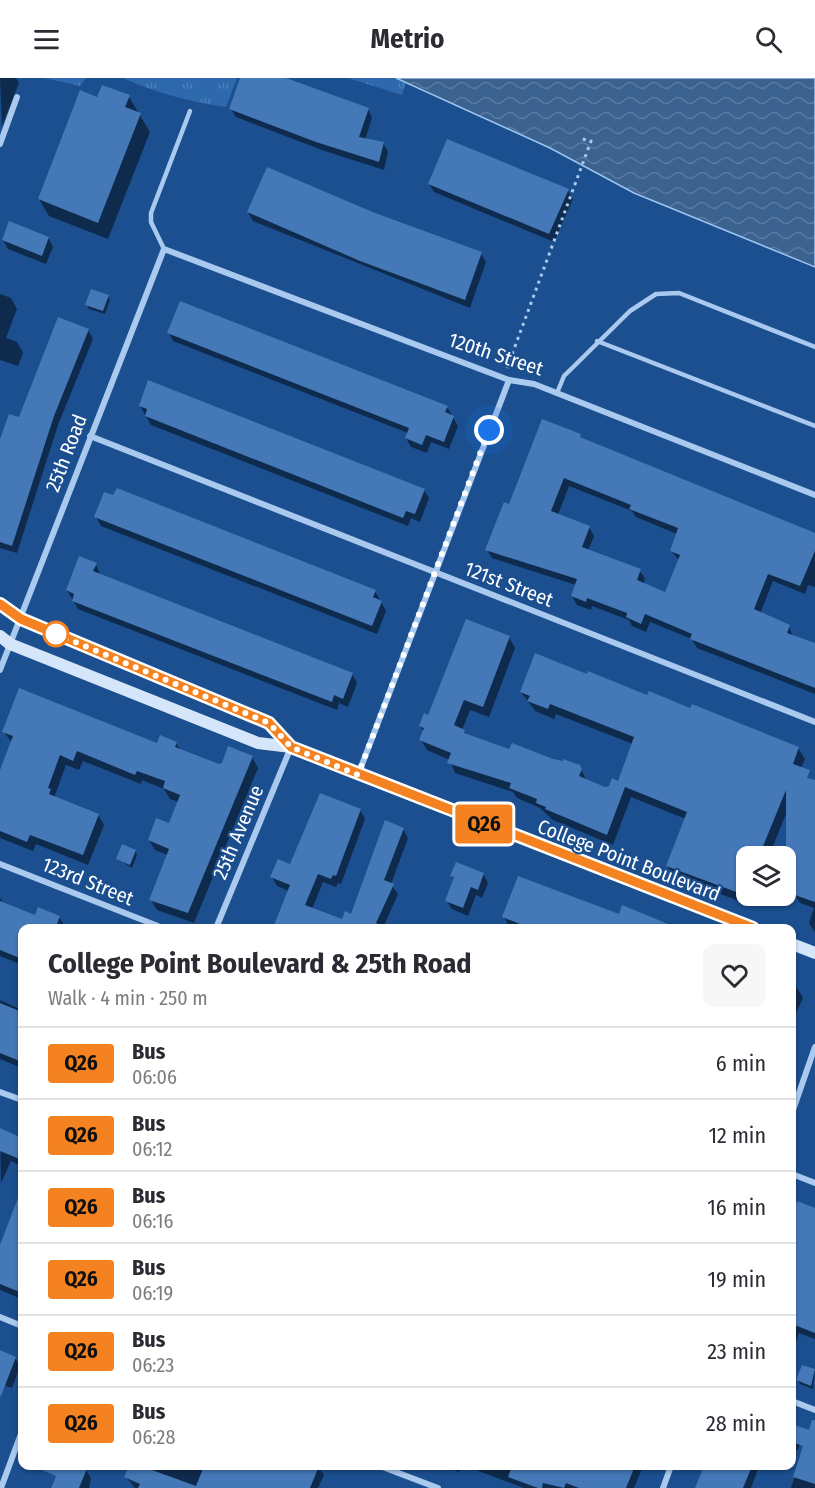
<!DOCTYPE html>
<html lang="en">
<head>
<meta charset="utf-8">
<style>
  :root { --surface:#fff; --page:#f7f7f7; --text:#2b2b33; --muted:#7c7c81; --line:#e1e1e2 }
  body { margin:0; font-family:"Fira Sans Condensed",sans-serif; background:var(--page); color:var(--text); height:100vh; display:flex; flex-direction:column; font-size:22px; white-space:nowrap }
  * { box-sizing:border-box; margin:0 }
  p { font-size:20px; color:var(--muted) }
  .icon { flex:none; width:33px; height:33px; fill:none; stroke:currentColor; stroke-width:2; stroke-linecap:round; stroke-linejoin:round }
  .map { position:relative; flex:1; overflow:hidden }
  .sheet { position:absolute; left:18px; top:846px; width:778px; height:546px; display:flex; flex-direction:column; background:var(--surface); border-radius:12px; box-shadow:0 2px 4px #0004 }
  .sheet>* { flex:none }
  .badge { padding:0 12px; border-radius:4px; font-size:21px; line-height:39px }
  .buttons { position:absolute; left:736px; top:768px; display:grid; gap:12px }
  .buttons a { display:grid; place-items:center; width:60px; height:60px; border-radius:12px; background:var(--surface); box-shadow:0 2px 4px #0004; font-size:30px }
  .you { position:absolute; width:30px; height:30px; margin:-15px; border:4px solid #fff; border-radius:50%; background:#1a73e8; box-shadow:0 0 0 9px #1a73e833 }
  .map>.badge { position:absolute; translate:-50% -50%; box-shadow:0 0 0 3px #fff }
  .round { display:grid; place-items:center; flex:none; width:63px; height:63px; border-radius:12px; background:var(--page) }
  .overview { display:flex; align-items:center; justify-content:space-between; height:102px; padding:0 30px }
  h1 { font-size:28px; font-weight:700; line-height:45px }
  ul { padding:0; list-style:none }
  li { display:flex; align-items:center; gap:18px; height:72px; padding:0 30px; border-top:2px solid var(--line) }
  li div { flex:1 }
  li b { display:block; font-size:22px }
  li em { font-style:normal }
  li .badge { min-width:66px; font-weight:700; text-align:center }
  header { display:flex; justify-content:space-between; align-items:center; height:78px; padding:0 30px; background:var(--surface); font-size:27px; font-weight:700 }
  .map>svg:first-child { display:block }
  .grass { fill:url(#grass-tufts) }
  .water { fill:url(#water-waves); stroke:#9cc4f0; stroke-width:1.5 }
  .shadow { fill:#0007; fill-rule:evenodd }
  .building { fill:#4478b7; fill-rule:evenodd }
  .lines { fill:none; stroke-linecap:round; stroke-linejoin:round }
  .path { stroke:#a9c9ee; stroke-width:3; stroke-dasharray:3 4.5; stroke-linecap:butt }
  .lane { stroke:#a9c9ee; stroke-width:4.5 }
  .street { stroke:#a9c9ee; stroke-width:6 }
  .secondary { stroke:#d6e6fa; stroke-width:12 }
  .line-casing { stroke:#fff; stroke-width:14 }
  .line { stroke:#f58220; stroke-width:9 }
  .walk { stroke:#fff; stroke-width:6; stroke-dasharray:0 10.8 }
  .stop-dot { fill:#fff; stroke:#f58220; stroke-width:3 }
  .labels { text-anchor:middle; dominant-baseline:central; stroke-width:4.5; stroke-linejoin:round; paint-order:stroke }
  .street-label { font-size:20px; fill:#fff; stroke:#1b4f8f }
</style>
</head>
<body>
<header><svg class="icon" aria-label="menu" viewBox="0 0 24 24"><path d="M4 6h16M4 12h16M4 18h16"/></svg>Metrio<svg class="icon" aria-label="search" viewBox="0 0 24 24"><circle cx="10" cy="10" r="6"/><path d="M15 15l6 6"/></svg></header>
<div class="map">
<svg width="815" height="1410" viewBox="0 0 815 1410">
  <defs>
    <pattern id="grass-tufts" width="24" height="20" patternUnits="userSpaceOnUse" patternTransform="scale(1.5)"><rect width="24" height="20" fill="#2e69ad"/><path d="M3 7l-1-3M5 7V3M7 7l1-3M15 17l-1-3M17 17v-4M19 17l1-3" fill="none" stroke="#4d80b9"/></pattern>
    <pattern id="water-waves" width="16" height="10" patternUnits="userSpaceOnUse" patternTransform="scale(1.5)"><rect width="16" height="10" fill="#3c6290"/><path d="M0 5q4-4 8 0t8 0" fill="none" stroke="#597aa1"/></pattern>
  </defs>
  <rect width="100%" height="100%" fill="#1b4f8f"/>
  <g class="grass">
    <polygon points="44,0 86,0 80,8"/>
    <path d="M123,0h114l-11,29c-35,-5 -70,-14 -103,-29z"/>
    <polygon points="348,0 396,0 406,4 402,17"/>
  </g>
  <polygon class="water" points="396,0 815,0 815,189 634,115 550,70"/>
  <g class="shadow">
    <polygon points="0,0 16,0 19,5 2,48"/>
    <polygon points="242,0 284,0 368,31 372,40 365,62 383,65 388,74 384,92 322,72 236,39 231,31"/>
    <polygon points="129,19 150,54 108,161 49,138 39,121 98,21"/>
    <polygon points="429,106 568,113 573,121 554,164 434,114"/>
    <polygon points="248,134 481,176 486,184 470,230 253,143"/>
    <polygon points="48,160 53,169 46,186 8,171 3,162"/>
    <polygon points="0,216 11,220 17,231 6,260 17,264 23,275 18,288 0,282"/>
    <polygon points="108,218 110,222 105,236 89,231 87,227"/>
    <polygon points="88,252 93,261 58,347 17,475 0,470 0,365"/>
    <polygon points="169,255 447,329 458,348 449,371 431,364 427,375 411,369 406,360 408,355 173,263"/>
    <polygon points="140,328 424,412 429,420 420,444 411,440 408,448 151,347"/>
    <path d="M543,343l133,58 139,55v53l-7,-2 -3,9 -32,-13 -13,33 29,12 4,11 22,8v49l-118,-46 -5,-9 -42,-17 -4,10 -14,-6 -3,-6 -37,-14 -1,4 -14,-5 -5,-9 4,-11 -84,-27 -5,-8 23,-44zM569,408l63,25 4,6 41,17 -6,17 8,9 -14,33 -22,-8 2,-6 -5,-8 -52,-20 6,-15 -5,-9 -31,-12z"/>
    <polygon points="96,439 375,513 386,533 377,556 101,448"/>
    <polygon points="96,486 100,497 352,596 357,605 348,629 339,625 337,632 78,531 67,512"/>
    <polygon points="509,559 515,570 489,639 470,632 462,652 467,657 510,673 579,688 587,703 605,711 619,705 633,666 556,636 554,641 535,633 521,614 648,619 798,670 805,681 799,695 801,699 769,778 747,778 747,818 754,818 750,827 674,799 667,788 686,741 631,719 613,767 553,742 540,730 517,720 513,714 455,695 450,682 427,672 421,662 424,654 420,648"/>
    <polygon points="4,654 158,667 176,665 180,672 219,687 252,679 258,690 194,845 157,832 151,822 168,777 155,772 149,762 170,747 179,724 170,721 164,711 142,702 141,706 83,683 79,692 66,687 54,720 98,737 104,747 88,787 36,766 33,773 0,760 0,693 12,665"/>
    <polygon points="360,732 365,741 341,806 338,805 336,809 323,804 312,831 343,843 352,837 403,751 408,760 391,806 398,816 383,850 274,850 289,813 277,808 272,799 291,787"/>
    <polygon points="815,764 815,854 809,845 814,830 800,825 795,816"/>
    <polygon points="135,773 137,777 132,790 117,780"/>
    <polygon points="483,796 488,805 482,820 476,817 468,838 452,831 447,823 455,802 452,798"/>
    <polygon points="0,820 4,826 36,839 59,839 66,850 22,850 22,887 0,878"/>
    <polygon points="623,829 680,850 515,850 509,848 504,839 620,838"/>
    <polygon points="792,908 797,910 803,920 792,943"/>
    <polygon points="0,922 22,932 22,990 0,981"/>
    <polygon points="0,1052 22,1062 22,1088 11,1083 1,1105"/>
    <polygon points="21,1119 22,1120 22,1221 0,1212 0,1172"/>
    <polygon points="815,1131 815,1261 799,1255 792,1274 792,1141"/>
    <polygon points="0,1274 15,1280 20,1288 12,1310 0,1306"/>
    <polygon points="803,1288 815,1293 813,1311 800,1306 798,1302"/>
    <polygon points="792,1347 803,1358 798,1372 792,1370"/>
    <polygon points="807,1362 815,1365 815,1410 791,1410"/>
    <polygon points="60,1388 76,1388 86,1392 91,1400 89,1410 51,1410"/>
    <polygon points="131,1388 270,1388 283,1394 286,1388 318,1388 324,1397 318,1410 135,1410 126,1399"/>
    <polygon points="443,1388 461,1388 459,1394"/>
    <polygon points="465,1388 643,1388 634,1410 524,1410"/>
    <polygon points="706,1388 759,1388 751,1410 698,1410"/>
  </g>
  <g class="building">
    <polygon points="240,0 286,0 369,30 359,59 384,64 379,84 316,64 229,31"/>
    <polygon points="102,7 130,17 125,29 141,35 98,145 38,121 80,12 97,19"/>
    <polygon points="447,61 569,111 549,156 428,106"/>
    <polygon points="267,89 375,135 482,174 465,222 360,183 247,134"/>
    <polygon points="9,143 49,159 42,178 2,162"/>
    <polygon points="91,211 109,217 103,233 85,227"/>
    <polygon points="180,223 448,328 445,334 454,338 444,364 426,357 422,367 405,360 409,350 167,255"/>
    <polygon points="58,239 89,251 54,338 12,468 0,464 0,361 9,336 19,339"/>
    <polygon points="148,302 425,411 415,436 406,433 403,440 145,338 147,331 139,328"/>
    <path d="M542,341l39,15 -1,3 235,96v18l-15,35 -32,-12 -14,35 36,16 -3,8 28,10v45l-125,-49 2,-5 -47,-20 -4,10 -15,-7 1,-4 -40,-15 -1,4 -15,-6 6,-17 -92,-29 19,-48 5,2zM564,400l67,27 -2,4 49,19 -8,23 10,4 -15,37 -28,-12 4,-11 -59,-22 8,-21 -39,-15z"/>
    <polygon points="117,410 376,512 373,519 382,523 372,548 94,439 104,414 113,417"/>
    <polygon points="79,478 97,485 93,493 353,595 343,621 334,617 332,624 72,523 74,516 66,512"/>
    <polygon points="466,541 510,558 483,629 464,622 454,647 465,652 464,655 509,671 512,665 553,681 563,683 563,681 580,687 582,691 579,698 605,709 609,708 612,700 618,703 634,659 550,626 548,631 527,623 530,618 520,614 535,575 587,596 588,593 647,617 649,613 690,630 692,626 799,669 793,686 810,692 807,700 815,702 815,824 786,814 786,712 759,778 747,778 747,818 666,788 687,734 625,709 607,757 545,731 546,729 536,725 537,721 509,710 511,705 447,685 451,675 419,662 424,650 419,648 424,635 428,637"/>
    <polygon points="19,610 157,665 160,657 177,664 175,669 219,686 222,685 228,668 253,678 188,835 149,822 169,771 148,762 156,740 169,745 180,717 163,710 165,703 137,693 135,697 77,673 73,683 60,677 48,710 51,711 49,716 99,736 83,777 30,757 27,764 0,753 0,692 13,658 2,654"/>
    <polygon points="320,715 361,731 336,798 333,797 331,801 318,796 305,827 342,841 345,833 351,836 385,742 404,750 384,802 394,806 376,845 387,850 273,850 290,807 270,799 278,781 290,786"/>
    <polygon points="122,766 136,772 130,787 116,781"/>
    <polygon points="456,784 484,795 478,812 471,809 463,830 445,823 454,799 450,798"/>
    <polygon points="518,798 619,836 622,827 678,850 530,850 502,839"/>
    <polygon points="0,823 35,837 38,829 60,838 57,846 67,850 22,850 22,881 0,872"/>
    <polygon points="0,925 22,934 22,984 0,975"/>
    <polygon points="0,1050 22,1060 22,1082 0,1073"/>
    <polygon points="21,1112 22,1112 22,1215 0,1206 0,1167"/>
    <polygon points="797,1123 815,1130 815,1255 792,1246 792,1137"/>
    <polygon points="0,1272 16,1279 1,1318 0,1318"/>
    <polygon points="802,1287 815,1291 811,1308 796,1302"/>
    <polygon points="812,1342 815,1342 815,1406 793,1399 803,1368 792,1364 792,1346 809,1352"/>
    <polygon points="33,1388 88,1388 79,1410 51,1410 56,1398"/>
    <polygon points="129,1388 141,1388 196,1408 204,1388 319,1388 310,1410 138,1410 140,1406 124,1399"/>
    <polygon points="512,1388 635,1388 626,1410 579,1410 566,1405 564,1410 543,1405 542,1410 538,1410 508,1399"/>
    <polygon points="704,1388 752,1388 743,1410 695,1410"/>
  </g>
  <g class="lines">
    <polyline class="path" points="507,290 591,63 579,60"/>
    <g class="lane">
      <polyline points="164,171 151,144 151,135 190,33"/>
      <polyline points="597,263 815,348"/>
      <polyline points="557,315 564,298 630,233 656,216 679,215 815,269"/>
    </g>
    <g class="street">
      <polyline points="0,66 17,19"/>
      <polyline points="90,358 815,644"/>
      <polyline points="0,592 164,171 509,302 534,306 815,417"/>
      <polyline points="358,697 509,302"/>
      <polyline points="0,786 163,850"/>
      <polyline points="216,850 291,669"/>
      <polyline points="0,1014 22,1022"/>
      <polyline points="792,1035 815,969"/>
      <polyline points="792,1096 815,1105"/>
      <polyline points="0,1239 22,1248"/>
      <polyline points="792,1323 815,1332"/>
      <polyline points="380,1388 438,1410"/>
      <polyline points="1,1410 22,1353"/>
      <polyline points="663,1410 671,1388"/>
    </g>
    <g class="secondary">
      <polyline points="0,526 21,541 269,645 291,669"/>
      <polyline points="0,558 10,566 258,665 291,669 753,850"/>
      <polyline points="792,866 815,875"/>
    </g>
  </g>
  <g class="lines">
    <defs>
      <polyline id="line" points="0,526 21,541 269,645 291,669 753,850"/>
    </defs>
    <use href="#line" class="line-casing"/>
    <use href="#line" class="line"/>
    <polyline class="walk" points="56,556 269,645 291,669 358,697 489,352"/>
  </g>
  <circle class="stop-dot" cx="56" cy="556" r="12"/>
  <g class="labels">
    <g class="street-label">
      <text transform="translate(496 276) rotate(18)">120th Street</text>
      <text transform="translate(66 375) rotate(-69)">25th Road</text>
      <text transform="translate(509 506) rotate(21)">121st Street</text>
      <text transform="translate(238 754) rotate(-67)">25th Avenue</text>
      <text transform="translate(629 782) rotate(21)">College Point Boulevard</text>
      <text transform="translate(88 803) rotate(22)">123rd Street</text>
    </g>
  </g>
</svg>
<div class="buttons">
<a><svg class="icon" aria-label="layers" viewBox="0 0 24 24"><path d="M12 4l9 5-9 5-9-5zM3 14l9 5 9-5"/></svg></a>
</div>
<div class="you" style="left:489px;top:352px"></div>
<b class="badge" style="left:484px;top:746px;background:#f58220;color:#111">Q26</b>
<section class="sheet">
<div class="overview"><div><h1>College Point Boulevard &amp; 25th Road</h1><p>Walk · 4 min · 250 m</p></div><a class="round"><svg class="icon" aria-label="heart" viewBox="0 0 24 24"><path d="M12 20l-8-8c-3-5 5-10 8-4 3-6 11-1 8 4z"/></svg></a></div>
<ul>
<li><span class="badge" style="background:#f58220;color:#111">Q26</span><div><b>Bus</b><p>06:06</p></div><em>6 min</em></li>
<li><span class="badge" style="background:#f58220;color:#111">Q26</span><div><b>Bus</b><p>06:12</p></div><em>12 min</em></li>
<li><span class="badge" style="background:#f58220;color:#111">Q26</span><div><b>Bus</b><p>06:16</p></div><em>16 min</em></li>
<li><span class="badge" style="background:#f58220;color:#111">Q26</span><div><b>Bus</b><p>06:19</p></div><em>19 min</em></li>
<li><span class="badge" style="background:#f58220;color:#111">Q26</span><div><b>Bus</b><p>06:23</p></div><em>23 min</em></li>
<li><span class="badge" style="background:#f58220;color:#111">Q26</span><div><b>Bus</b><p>06:28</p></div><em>28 min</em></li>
</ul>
</section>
</div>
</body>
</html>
